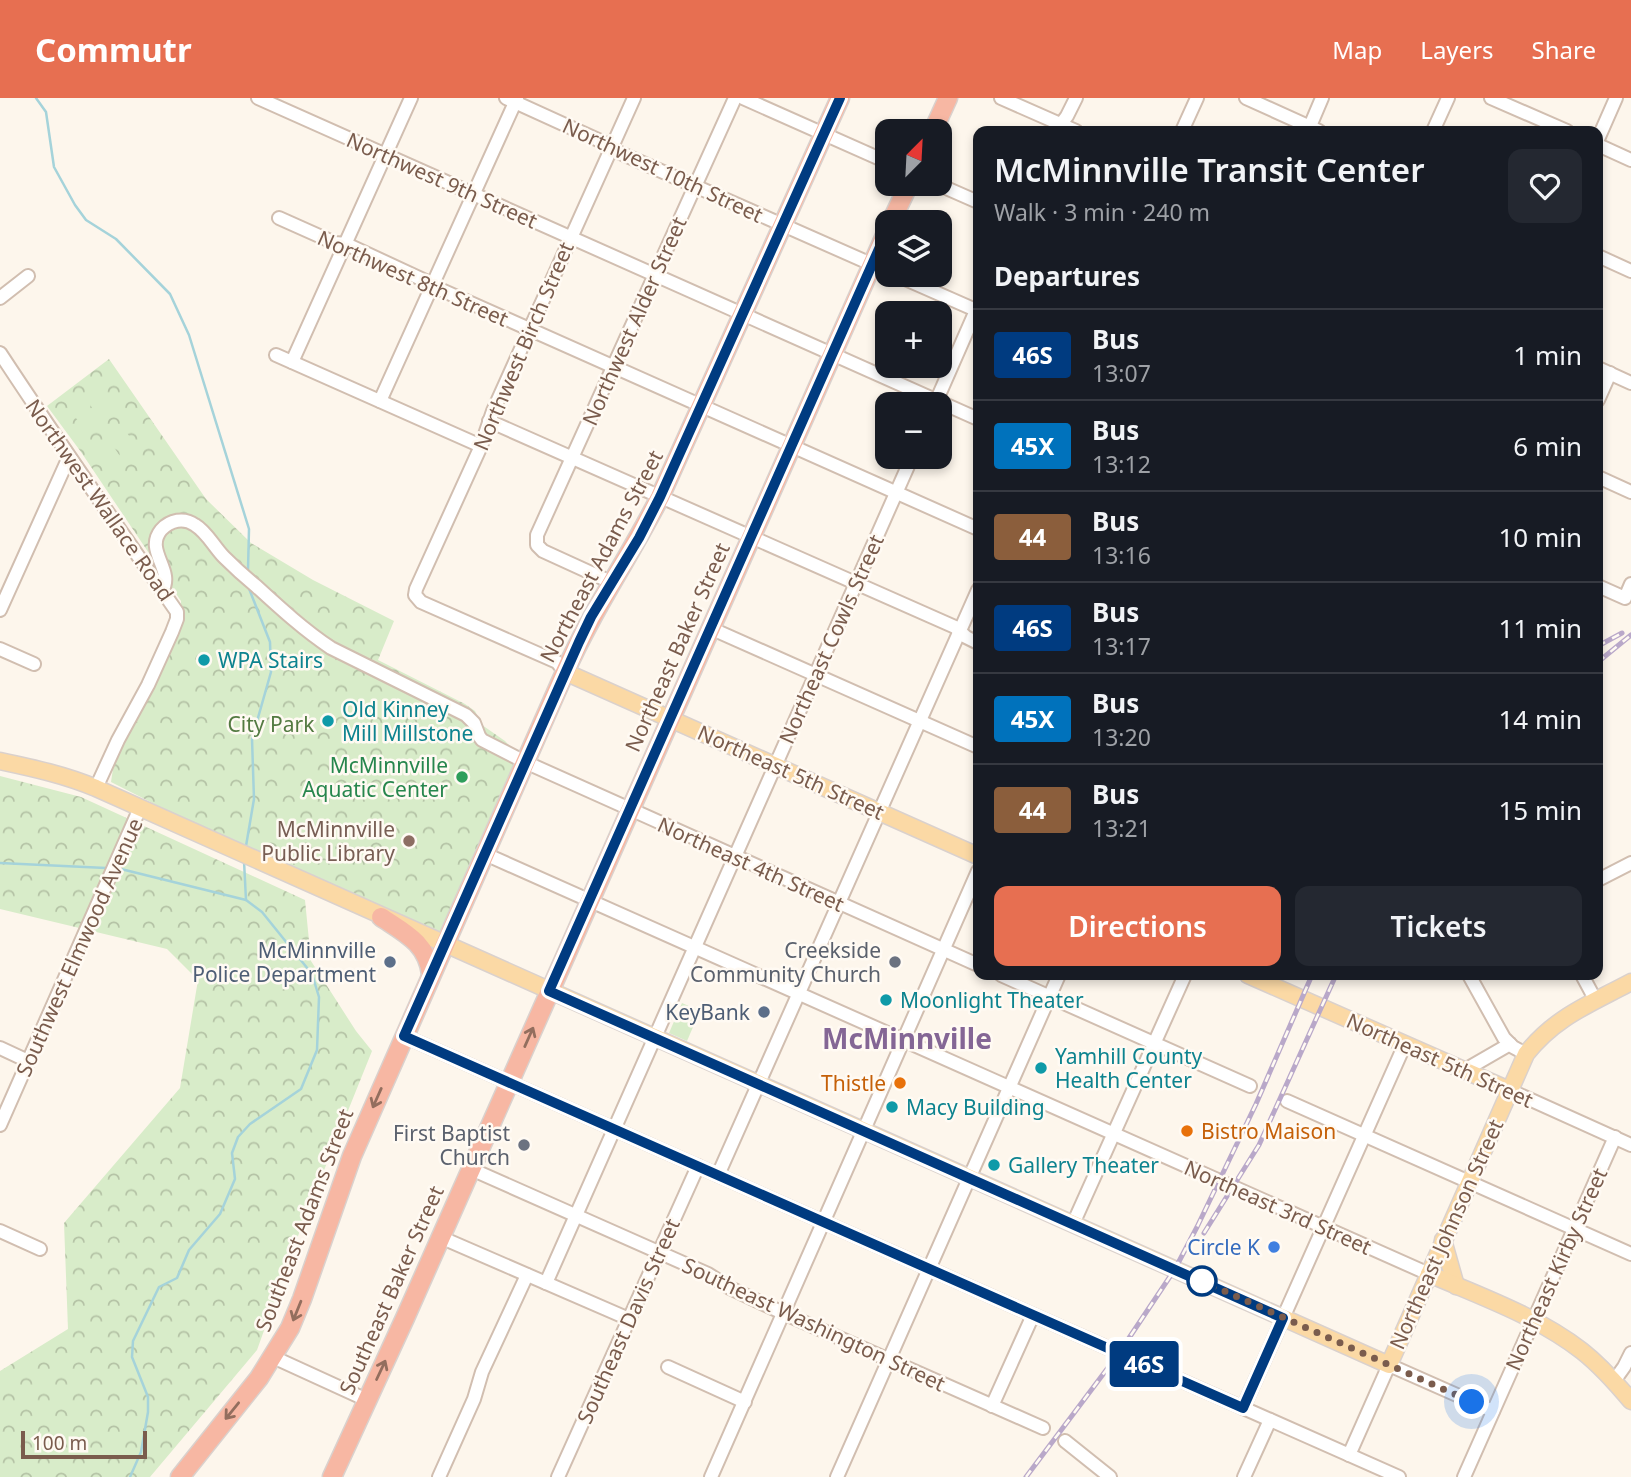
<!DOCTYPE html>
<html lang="en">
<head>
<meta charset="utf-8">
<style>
  :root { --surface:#171b24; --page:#242831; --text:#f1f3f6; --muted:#9ea1a6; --line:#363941; --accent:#e76f51 }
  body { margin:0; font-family:"Noto Sans",sans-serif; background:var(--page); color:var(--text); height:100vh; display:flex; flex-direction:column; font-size:26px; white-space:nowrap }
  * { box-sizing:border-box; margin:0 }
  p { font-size:23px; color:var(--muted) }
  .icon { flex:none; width:38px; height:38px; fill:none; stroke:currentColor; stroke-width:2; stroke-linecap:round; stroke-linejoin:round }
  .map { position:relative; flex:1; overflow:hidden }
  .side { position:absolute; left:973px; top:28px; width:630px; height:854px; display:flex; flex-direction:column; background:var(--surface); border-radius:14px; box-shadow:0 4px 10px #0003 }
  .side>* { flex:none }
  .badge { padding:0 14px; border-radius:5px; font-size:24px; line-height:46px }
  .needle { width:46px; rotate:24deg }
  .fabs { position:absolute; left:875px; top:21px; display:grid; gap:14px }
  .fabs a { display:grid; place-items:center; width:77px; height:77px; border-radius:14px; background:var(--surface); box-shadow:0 4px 10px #0003; font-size:35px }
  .scale { position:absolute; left:21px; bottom:18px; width:126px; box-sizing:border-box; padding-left:7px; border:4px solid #7a5c4d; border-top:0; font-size:19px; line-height:24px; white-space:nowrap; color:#7a5c4d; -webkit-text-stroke:5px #fffaf3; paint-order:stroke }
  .you { position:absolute; width:35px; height:35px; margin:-18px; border:5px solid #fff; border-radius:50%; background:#1a73e8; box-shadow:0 0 0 10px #1a73e833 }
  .map>.badge { position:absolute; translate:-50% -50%; box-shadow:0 0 0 4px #fff }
  h2 { padding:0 21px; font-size:26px; line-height:63px }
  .round { display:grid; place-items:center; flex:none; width:74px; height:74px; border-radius:14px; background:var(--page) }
  .head { display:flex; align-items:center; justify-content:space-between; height:119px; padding:0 21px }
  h1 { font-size:33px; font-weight:600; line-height:52px }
  .button { display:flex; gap:14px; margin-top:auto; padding:14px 21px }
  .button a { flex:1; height:80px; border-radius:14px; background:var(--accent); color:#fff; font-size:28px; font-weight:600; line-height:80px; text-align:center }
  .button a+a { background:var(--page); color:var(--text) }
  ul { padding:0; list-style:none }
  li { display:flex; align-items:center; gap:21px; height:91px; padding:0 21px; border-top:2px solid var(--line) }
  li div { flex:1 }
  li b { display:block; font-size:26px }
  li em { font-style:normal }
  li .badge { min-width:77px; font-weight:700; text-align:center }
  header { display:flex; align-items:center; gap:42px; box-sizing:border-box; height:98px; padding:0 35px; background:var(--accent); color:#fff }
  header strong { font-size:33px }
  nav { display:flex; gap:38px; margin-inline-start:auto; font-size:24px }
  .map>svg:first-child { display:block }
  .grass { fill:url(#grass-tufts) }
  .forest { fill:url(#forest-crowns) }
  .pitch { fill:#d8ecc9 }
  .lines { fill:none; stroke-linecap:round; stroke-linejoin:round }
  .stream { stroke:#a5d3da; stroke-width:2.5 }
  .minor-casing { stroke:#d1beb0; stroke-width:16 }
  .major-casing { stroke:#dad1cd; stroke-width:19 }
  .highway-casing { stroke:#dad1cd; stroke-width:21 }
  .minor { stroke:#fff; stroke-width:12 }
  .major { stroke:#fbd9a5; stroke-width:16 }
  .highway { stroke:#f7b7a3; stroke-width:18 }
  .rail-casing { stroke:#b9a8c9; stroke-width:5 }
  .rail { stroke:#fffaf3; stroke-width:2.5; stroke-dasharray:8; stroke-linecap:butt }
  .oneway { stroke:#936e5e }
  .line-casing { stroke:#fff; stroke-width:16 }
  .line { stroke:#003b80; stroke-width:10 }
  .walk { stroke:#7a5c4d; stroke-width:7; stroke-dasharray:0 12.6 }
  .culture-dot { fill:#0f9aa8; stroke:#fffaf3; stroke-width:2.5 }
  .leisure-dot { fill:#2e9e5b; stroke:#fffaf3; stroke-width:2.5 }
  .education-dot { fill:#8d6e63; stroke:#fffaf3; stroke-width:2.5 }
  .service-dot { fill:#5c6f8a; stroke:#fffaf3; stroke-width:2.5 }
  .worship-dot { fill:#6b7280; stroke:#fffaf3; stroke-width:2.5 }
  .food-dot { fill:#e8710a; stroke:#fffaf3; stroke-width:2.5 }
  .shop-dot { fill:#3f7fe0; stroke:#fffaf3; stroke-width:2.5 }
  .stop-dot { fill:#fff; stroke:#003b80; stroke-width:3.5 }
  .labels { text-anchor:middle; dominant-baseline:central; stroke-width:5; stroke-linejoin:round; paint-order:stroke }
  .street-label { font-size:21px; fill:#7a5c4d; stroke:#fffaf3 }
  .culture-label { font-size:21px; fill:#0d838f; stroke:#fffaf3; text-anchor:start }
  .park-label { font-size:21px; fill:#537a41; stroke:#fffaf3 }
  .leisure-label { font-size:21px; fill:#27864d; stroke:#fffaf3; text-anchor:end }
  .education-label { font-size:21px; fill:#785e54; stroke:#fffaf3; text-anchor:end }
  .service-label { font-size:21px; fill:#4e5e75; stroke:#fffaf3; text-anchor:end }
  .worship-label { font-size:21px; fill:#5b616d; stroke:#fffaf3; text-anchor:end }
  .food-label { font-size:21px; fill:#c56008; stroke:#fffaf3; text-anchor:end }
  .shop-label { font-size:21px; fill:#366cbe; stroke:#fffaf3; text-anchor:end }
  .district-label { font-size:28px; font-weight:bold; fill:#846695; stroke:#fffaf3 }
</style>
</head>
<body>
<header>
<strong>Commutr</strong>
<nav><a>Map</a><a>Layers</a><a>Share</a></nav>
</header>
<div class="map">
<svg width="1631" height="1379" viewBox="0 0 1631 1379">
  <defs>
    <pattern id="grass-tufts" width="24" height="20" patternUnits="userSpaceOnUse" patternTransform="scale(1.75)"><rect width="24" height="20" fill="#d8ecc9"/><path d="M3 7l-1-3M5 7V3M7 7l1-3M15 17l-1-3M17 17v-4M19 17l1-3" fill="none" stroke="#b4c2a5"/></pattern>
    <pattern id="forest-crowns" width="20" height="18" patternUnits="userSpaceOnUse" patternTransform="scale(1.75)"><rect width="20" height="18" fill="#d8ecc9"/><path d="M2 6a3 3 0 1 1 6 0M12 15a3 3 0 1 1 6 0" fill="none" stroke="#b4c2a5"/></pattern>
  </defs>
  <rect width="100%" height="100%" fill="#fdf6ec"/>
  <polygon class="grass" points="682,905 700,913 687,943 669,935"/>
  <g class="forest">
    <polygon points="109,261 206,401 251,445 313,482 394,523 378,562 465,606 475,613 482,627 505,643 525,664 445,846 337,798 111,684 114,664 181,511 181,503 81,354 47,308"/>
    <polygon points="0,678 81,699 305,802 311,863 356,933 372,953 302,1127 257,1252 150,1379 0,1379 0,1273 68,1231 64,1125 180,990 198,882 167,851 0,811"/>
  </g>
  <g class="pitch">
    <polygon points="95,290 113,315 101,323 84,298"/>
    <polygon points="80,301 97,326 86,334 68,309"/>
    <polygon points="122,328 140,353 128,361 111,336"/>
    <polygon points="107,339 124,364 112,372 95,347"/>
  </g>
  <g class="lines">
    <g class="stream">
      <polyline points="36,0 46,14 54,69 75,107 86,122 116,141 170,196 189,237 249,431 248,472"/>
      <polyline points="246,748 254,701 252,641 271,574 270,544 248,488"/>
      <polyline points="244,763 246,802"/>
      <polyline points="0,765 106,770"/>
      <polyline points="121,771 246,802 262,814 312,876 319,899 317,952 301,991 250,1026 238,1039 232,1055 235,1081 220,1116 189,1152 177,1180 159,1189 133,1243 132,1259 148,1299 148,1314 141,1354 130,1379"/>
    </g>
    <defs>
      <g id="minor">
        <polyline points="258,0 978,321"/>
        <polyline points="506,0 607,46 618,54 887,173"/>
        <polyline points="743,0 887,64"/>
        <polyline points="1001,0 1076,33"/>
        <polyline points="1246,0 1319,33"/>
        <polyline points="1491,0 1567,33"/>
        <polyline points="1056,33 1067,18 1076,0"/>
        <polyline points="1182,33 1197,0"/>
        <polyline points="1308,33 1322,0"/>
        <polyline points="1433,33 1448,0"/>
        <polyline points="1598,41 1616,0"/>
        <polyline points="1598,47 1631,62"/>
        <polyline points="937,86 978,104"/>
        <polyline points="279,120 335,145 346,146 432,186 437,190 978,431"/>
        <polyline points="1598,158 1631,173"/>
        <polyline points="896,177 978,213"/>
        <polyline points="0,200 28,178"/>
        <path d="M0,255c57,87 117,173 177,259v7l-5,13 -24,53 -30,55 -22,48"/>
        <polyline points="276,257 481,348"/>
        <polyline points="292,264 411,0"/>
        <polyline points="1598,270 1631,285"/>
        <polyline points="1598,302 1610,275"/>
        <polyline points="380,303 517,0"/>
        <polyline points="935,306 978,208"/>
        <polyline points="489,323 955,529 966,539 978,545"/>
        <polyline points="1598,379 1631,394"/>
        <polyline points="613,485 543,453 537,447 537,437 735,0"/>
        <polyline points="1598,488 1625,500 1631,486"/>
        <path d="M162,493c13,-21 -18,-40 -1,-61 9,-10 23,-13 34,-5 12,7 19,22 29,32 10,10 21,20 32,29 24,22 48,44 75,62l135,67 8,8 5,13 3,4 43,22 453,203"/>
        <polyline points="0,512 69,359"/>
        <polyline points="710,530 978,649"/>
        <polyline points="0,551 34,566"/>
        <polyline points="565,574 557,564 421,504 415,497 416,491 481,348 493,313 634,0"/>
        <polyline points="485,756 1429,1176"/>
        <polyline points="1598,782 1631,765"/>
        <polyline points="1001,877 1250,988"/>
        <polyline points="1469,877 1504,940 1513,949 1526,956"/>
        <polyline points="1582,877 1596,903"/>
        <polyline points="404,938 1399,1379"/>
        <polyline points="0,950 28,963"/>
        <polyline points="1465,972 1510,946"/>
        <polyline points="1509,992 1631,1047"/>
        <polyline points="1287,1003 1631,1156"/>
        <polyline points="0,1027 140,710"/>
        <polyline points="471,1071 708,1176 730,1190 783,1215 1043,1330"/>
        <polyline points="718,1077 978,492"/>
        <polyline points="1073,1126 1185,877"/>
        <polyline points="0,1133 40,1151"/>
        <polyline points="440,1139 629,1221"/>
        <polyline points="546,1185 912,359"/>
        <polyline points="273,1259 367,1302"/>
        <polyline points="668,1269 745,1304"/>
        <polyline points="1614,1283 1624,1269 1631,1255"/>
        <polyline points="992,1308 1033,1217"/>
        <polyline points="1243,1310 1405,946"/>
        <polyline points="1065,1343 1110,1379"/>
        <polyline points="1349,1357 1389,1267 1493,1313"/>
        <polyline points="439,1379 474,1301 482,1274 527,1177"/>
        <polyline points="558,1379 698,1068"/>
        <polyline points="711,1379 978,773"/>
        <polyline points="837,1379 1059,877"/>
        <polyline points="1244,1379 1270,1322"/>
        <polyline points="1464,1379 1615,1039"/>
      </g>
      <g id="major">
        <polyline points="565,574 978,758"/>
        <path d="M0,663c33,7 65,14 96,27l1293,577 137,-311c29,-37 64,-50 105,-72"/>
        <polyline points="1248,877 1509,992"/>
        <polyline points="1443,1142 1456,1188"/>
        <path d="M1429,1176c51,22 108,42 153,77 19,15 34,32 49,50"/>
      </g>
      <g id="highway">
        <polyline points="933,33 948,0"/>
        <polyline points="891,124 909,86"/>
        <path d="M381,819c24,16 46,26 50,57"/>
        <path d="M180,1379l79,-99 31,-50 12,-29 50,-143 213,-484c27,-61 65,-116 95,-175l180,-399"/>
        <polyline points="332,1379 405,1220 887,133"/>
      </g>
    </defs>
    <use href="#minor" class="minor-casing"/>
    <use href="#major" class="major-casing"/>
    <use href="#highway" class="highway-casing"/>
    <use href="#minor" class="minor"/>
    <use href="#major" class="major"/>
    <use href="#highway" class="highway"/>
    <defs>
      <g id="rail">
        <polyline points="1598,548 1622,535"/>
        <polyline points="1598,564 1631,537"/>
        <polyline points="1204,1135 1259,1047 1336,877"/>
        <polyline points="1026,1379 1119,1255 1175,1171 1197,1129 1256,1006 1312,877"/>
      </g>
    </defs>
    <use href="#rail" class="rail-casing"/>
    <use href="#rail" class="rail"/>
  </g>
  <defs><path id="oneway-shaft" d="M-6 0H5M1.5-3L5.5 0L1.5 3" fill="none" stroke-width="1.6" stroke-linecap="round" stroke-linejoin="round" transform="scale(1.75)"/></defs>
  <g class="oneway">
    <use href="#oneway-shaft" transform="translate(529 939) rotate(-66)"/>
    <use href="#oneway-shaft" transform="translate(377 1000) rotate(114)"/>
    <use href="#oneway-shaft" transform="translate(297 1213) rotate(112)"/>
    <use href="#oneway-shaft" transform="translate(381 1272) rotate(-65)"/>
    <use href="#oneway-shaft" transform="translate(232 1313) rotate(129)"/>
  </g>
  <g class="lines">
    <defs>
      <polyline id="line" points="840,0 660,399 639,440 591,519 579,544 404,938 1243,1310 1283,1220 549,893 887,133"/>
    </defs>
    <use href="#line" class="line-casing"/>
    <use href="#line" class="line"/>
    <polyline class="walk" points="1202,1183 1472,1304"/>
  </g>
  <g class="culture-dot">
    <circle cx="204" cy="562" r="7"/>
    <circle cx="328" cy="623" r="7"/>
    <circle cx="886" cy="902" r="7"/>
    <circle cx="1041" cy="970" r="7"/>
    <circle cx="892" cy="1009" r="7"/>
    <circle cx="994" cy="1067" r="7"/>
  </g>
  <circle class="leisure-dot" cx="462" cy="679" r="7"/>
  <circle class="education-dot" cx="409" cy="743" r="7"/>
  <g class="service-dot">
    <circle cx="390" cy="864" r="7"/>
    <circle cx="764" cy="914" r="7"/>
  </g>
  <g class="worship-dot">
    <circle cx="895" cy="864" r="7"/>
    <circle cx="524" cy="1047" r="7"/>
  </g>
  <g class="food-dot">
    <circle cx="900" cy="985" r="7"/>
    <circle cx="1187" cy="1033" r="7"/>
  </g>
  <circle class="shop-dot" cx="1274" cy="1149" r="7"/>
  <circle class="stop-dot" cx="1202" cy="1183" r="14"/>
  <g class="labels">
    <g class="street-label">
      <text transform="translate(663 72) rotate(25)">Northwest 10th Street</text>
      <text transform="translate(442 82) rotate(24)">Northwest 9th Street</text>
      <text transform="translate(413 180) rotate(24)">Northwest 8th Street</text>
      <text transform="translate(634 223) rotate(-66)">Northwest Alder Street</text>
      <text transform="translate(523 248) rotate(-67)">Northwest Birch Street</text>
      <text transform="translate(100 402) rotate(55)">Northwest Wallace Road</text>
      <text transform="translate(601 458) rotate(-62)">Northeast Adams Street</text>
      <text transform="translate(831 541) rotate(-66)">Northeast Cowls Street</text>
      <text transform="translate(677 549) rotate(-66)">Northeast Baker Street</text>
      <text transform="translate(791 674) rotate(24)">Northeast 5th Street</text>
      <text transform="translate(751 766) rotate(24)">Northeast 4th Street</text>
      <text transform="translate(79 849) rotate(-66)">Southwest Elmwood Avenue</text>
      <text transform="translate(1440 962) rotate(24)">Northeast 5th Street</text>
      <text transform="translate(1278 1109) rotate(24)">Northeast 3rd Street</text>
      <text transform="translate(304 1122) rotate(-69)">Southeast Adams Street</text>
      <text transform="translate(1446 1136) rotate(-66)">Northeast Johnson Street</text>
      <text transform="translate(1556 1171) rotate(-66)">Northeast Kirby Street</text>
      <text transform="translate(391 1192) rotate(-66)">Southeast Baker Street</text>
      <text transform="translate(628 1223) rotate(-66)">Southeast Davis Street</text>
      <text transform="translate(814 1226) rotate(25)">Southeast Washington Street</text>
    </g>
    <g class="culture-label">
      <text x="218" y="562">WPA Stairs</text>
      <text x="342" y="611">Old Kinney<tspan x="342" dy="24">Mill Millstone</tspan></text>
      <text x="900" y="902">Moonlight Theater</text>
      <text x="1055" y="958">Yamhill County<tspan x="1055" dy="24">Health Center</tspan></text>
      <text x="906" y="1009">Macy Building</text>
      <text x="1008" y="1067">Gallery Theater</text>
    </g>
    <g class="park-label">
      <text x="271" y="626">City Park</text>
    </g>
    <g class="leisure-label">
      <text x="448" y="667">McMinnville<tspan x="448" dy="24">Aquatic Center</tspan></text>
    </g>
    <g class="education-label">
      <text x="395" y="731">McMinnville<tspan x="395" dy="24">Public Library</tspan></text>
    </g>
    <g class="service-label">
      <text x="376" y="852">McMinnville<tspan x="376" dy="24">Police Department</tspan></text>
      <text x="750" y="914">KeyBank</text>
    </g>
    <g class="worship-label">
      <text x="881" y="852">Creekside<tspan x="881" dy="24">Community Church</tspan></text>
      <text x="510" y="1035">First Baptist<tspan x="510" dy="24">Church</tspan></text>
    </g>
    <g class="food-label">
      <text x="886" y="985">Thistle</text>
      <text x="1201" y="1033" text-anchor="start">Bistro Maison</text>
    </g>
    <g class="shop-label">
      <text x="1260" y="1149">Circle K</text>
    </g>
    <g class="district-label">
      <text x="907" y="940">McMinnville</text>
    </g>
  </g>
</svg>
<div class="fabs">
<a><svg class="needle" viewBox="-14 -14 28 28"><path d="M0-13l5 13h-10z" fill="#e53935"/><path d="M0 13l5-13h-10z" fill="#9ea1a6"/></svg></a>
<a><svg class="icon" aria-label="layers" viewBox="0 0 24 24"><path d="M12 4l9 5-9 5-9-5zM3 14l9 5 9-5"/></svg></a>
<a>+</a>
<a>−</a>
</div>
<div class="scale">100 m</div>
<div class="you" style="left:1472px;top:1304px"></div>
<b class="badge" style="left:1144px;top:1266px;background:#003b80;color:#fff">46S</b>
<section class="side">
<div class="head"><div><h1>McMinnville Transit Center</h1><p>Walk · 3 min · 240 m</p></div><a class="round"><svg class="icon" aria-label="heart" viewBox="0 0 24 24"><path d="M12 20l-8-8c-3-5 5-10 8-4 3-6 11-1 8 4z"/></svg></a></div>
<h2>Departures</h2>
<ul>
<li><span class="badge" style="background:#003b80;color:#fff">46S</span><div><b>Bus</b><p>13:07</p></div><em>1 min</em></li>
<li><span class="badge" style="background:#0072bc;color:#fff">45X</span><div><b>Bus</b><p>13:12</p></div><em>6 min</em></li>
<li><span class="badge" style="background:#8b5e3c;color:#fff">44</span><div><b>Bus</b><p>13:16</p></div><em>10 min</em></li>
<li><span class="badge" style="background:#003b80;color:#fff">46S</span><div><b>Bus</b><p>13:17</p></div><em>11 min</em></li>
<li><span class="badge" style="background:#0072bc;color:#fff">45X</span><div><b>Bus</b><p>13:20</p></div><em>14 min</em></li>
<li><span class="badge" style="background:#8b5e3c;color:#fff">44</span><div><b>Bus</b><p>13:21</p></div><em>15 min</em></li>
</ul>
<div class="button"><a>Directions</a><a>Tickets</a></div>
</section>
</div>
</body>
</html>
